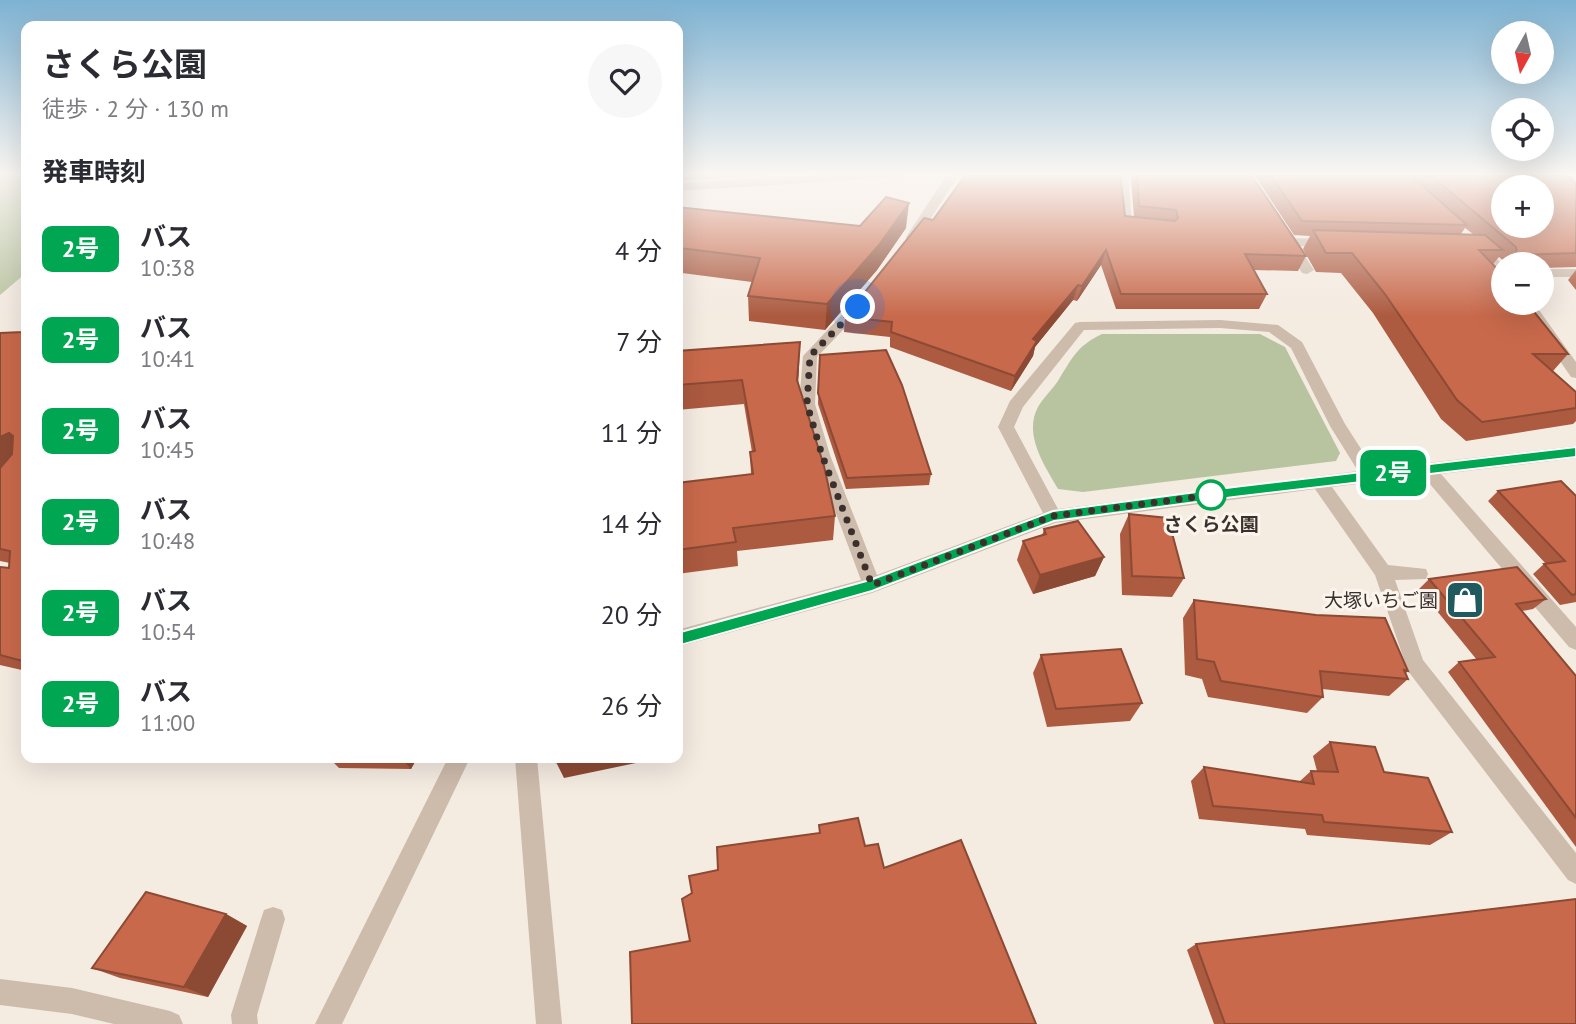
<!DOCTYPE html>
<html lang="ja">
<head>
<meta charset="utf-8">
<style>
  :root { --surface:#fff; --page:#f7f7f7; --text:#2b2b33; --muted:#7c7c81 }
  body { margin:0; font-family:"PT Sans","Noto Sans JP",sans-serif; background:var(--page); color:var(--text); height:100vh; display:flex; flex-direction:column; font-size:26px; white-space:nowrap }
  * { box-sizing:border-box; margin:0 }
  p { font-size:23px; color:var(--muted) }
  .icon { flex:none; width:38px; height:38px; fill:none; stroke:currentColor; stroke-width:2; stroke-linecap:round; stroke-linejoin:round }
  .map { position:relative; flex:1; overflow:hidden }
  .drawer { position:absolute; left:21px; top:21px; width:662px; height:742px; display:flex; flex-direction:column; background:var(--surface); border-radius:14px; box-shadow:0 7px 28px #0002 }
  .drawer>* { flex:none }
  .badge { padding:0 14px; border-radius:10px; font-size:24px; line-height:46px }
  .needle { width:46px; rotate:188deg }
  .fabs { position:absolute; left:1491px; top:21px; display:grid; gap:14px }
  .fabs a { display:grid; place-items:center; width:63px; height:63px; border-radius:50%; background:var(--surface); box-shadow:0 7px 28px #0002; font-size:35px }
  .you { position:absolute; width:35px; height:35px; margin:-18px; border:5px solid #fff; border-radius:50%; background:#1a73e8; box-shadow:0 0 0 10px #1a73e833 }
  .map>.badge { position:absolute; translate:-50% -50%; box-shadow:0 0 0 4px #fff }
  h2 { padding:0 21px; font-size:26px; line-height:63px }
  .round { display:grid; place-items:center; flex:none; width:74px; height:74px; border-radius:37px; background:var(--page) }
  .headline { display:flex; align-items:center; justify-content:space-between; height:119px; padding:0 21px }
  h1 { font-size:33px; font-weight:700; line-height:52px }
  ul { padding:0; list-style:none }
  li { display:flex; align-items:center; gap:21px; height:91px; padding:0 21px }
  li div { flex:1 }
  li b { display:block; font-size:26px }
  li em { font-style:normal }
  li .badge { min-width:77px; font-weight:700; text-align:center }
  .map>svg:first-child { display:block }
  .green { fill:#b8c4a0 }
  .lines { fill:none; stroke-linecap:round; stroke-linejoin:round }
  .minor { fill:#cdbbac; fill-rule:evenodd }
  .wall { fill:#ac5a40; fill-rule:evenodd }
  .shaded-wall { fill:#8c4a34 }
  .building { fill:#c8694b; stroke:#8c4a34; stroke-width:2; fill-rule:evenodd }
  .line { fill:#00a651; stroke:#fff; stroke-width:2 }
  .walk { stroke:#3b302b; stroke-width:7; stroke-dasharray:0 12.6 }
  .stop-dot { fill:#fff; stroke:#00a651; stroke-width:3.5 }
  .labels { text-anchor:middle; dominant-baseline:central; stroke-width:6; stroke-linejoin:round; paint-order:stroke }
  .stop-label { font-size:19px; font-weight:bold; fill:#3b302b; stroke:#fbf5ee }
  .poi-label { font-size:19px; fill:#3b302b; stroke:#fbf5ee; text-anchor:end }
</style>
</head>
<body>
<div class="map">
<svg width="1576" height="1024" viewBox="0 0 1576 1024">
  <rect width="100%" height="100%" fill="#f4ebe1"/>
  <g class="green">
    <polygon points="0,173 26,173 26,273 0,295"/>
    <polygon points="677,173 816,173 677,181"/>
    <path d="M1102,334h158l25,13 55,106 -4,8 -253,31 -25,-3c-13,-23 -35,-54 -20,-82 5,-9 14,-17 20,-26 14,-23 19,-35 44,-47z"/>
  </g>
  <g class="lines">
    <g class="minor">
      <polygon points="844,173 908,173 902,177 677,191 677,183"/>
      <polygon points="948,173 960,173 917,240 907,240 906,237"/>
      <polygon points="1116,173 1128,173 1132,223 1142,224 1142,230 1126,230 1120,226"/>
      <polygon points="1290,238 1329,239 1335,243 1329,247 1298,246 1314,270 1307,274 1302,273 1284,243"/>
      <polygon points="1477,244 1503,264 1503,275 1498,274 1472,251 1471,248"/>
      <rect x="1542" y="269" width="34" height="8"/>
      <path d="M860,300l7,4 -2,3 -48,50 -2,47 15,51 47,120 166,-62 -45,-86 12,-26 65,-78 5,-1 140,-2 58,5 24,17 43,82 29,45 202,-23v12l-135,16 135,153v23l-7,-3 -146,-171 -91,11 56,78 38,4 2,5 -2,5 -31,1 28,80 153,193v31l-8,-4 -160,-209 -33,-96 -60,-86 -260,34 -183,70 -195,54v-17l184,-50 -47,-125 -15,-51 4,-48 52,-55zM1220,328l49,4 22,16 39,78 28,45 -300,38 -44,-82 9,-20 61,-77z"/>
      <polygon points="1520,303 1534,303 1576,362 1576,378 1571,377"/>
      <polygon points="448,758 470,758 342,1024 315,1024"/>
      <polygon points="515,758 537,758 562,1024 536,1024"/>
      <polygon points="273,907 282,910 285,919 257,1015 258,1024 232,1024 231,1015 261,919 264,910"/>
      <polygon points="0,979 72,988 170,1011 179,1015 183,1024 114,1024 72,1014 0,1005"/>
    </g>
  </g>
  <g class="wall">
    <polygon points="1133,173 1250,173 1306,256 1298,271 1254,270 1267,294 1259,309 1116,309 1101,265 1077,301 1073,300 1035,347 1033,356 1011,391 890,347 890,337 844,332 845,317 933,220 1125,216 1134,217 1131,178"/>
    <path d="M1253,173h290l33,10v84l-34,1v-4h-37v-2l-6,-5 -6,7 75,90 -15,17 23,21v29l-3,3 -107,17 -25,-22 -68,-106 -32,-40 -25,-1 -13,-23 7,-13 -16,-1zM1465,228l8,6h-12z"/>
    <polygon points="677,199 679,207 860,226 906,228 877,270 825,330 749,321 748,296 752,282 682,273 677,283"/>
    <polygon points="1576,270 1576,290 1568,280"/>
    <polygon points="26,329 26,671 0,665 0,567 9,568 10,563 0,561 0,333 23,332"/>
    <polygon points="677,351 799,367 798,385 835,516 833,540 737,551 738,566 677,574 677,483 751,474 750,452 752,452 744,404 677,410"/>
    <polygon points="820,355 931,474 929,485 846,489 818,404"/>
    <polygon points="1498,491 1576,496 1576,602 1560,605 1533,574 1544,564 1546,564 1488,501"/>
    <polygon points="1129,514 1184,578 1172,597 1122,595 1120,534"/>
    <polygon points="1044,529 1104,557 1095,576 1033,594 1017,560 1023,541 1042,536"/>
    <polygon points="1429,579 1546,599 1533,609 1522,611 1576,676 1576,847 1448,672 1459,662 1477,660 1419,589"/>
    <polygon points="1194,600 1408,671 1405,674 1408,679 1389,696 1322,689 1323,697 1307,713 1208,697 1202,679 1185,675 1183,618"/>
    <polygon points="1041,655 1142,703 1130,721 1047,727 1033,673"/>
    <polygon points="1330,742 1384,772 1452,832 1430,845 1307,835 1305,829 1199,819 1191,781 1204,767 1299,782 1311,771 1317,771 1313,756"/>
    <polygon points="329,758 417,758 411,769 339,768"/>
    <polygon points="226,914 247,926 208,997 120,978 92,968"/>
    <polygon points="1196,944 1576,1024 1214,1024 1187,950"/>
  </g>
  <g class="shaded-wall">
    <polygon points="909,203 906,228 877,270 825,330 827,304"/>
    <polygon points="680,248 682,273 677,283 677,252"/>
    <polygon points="1106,250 1101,265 1077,301 1082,286"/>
    <polygon points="1078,285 1073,300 1035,347 1033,356 1011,391 1015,376 1033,339"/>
    <polygon points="800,342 799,367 796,405 797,380"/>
    <polygon points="9,433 25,450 0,473 0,438 2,436"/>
    <polygon points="1104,557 1095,576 1033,594 1040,575"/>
    <polygon points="401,758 417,758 411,769"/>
    <polygon points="577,758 636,758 636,763 564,778 556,762"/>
    <polygon points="226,914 247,926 208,997 184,987"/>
  </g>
  <g class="building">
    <polygon points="967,173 1120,173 1125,216 1175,221 1178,218 1176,210 1139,206 1137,173 1250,173 1306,256 1245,254 1267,294 1121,294 1106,250 1082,286 1078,285 1033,339 1037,341 1015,376 891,332 892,322 845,317 924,218 933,220"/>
    <polygon points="1269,173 1408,173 1467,225 1302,221"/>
    <path d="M1428,173h115l1,1h22l10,9v70l-59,2 -1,-8zM1503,187h39v39h-39z"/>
    <polygon points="886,197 909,203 879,245 827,304 748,296 760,258 680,248 677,252 677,207 860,226"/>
    <polygon points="1313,230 1485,235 1503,250 1479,250 1503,275 1503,303 1527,303 1568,354 1533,354 1576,392 1576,408 1482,422 1457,400 1385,294 1352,253 1326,253"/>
    <polygon points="26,329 26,662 0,655 0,567 9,568 10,551 0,549 0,468 12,454 13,436 9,433 2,436 0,438 0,333 23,332"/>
    <polygon points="800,342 797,380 824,466 835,516 733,528 736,542 677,550 677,483 753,474 750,452 755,451 742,380 677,385 677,351"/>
    <polygon points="886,350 902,385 931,474 847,478 818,393 820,355"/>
    <polygon points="1561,481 1576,496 1576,594 1572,595 1544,564 1565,561 1498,491"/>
    <polygon points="1129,514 1168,518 1184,578 1132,576"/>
    <polygon points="1078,521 1104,557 1040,575 1023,541 1046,534 1044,529"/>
    <polygon points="1517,567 1546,599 1516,604 1576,676 1576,818 1459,662 1495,657 1429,579"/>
    <polygon points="1194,600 1316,615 1385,618 1408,671 1404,670 1408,679 1320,671 1323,697 1221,681 1214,662 1197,659"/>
    <polygon points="1121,649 1142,703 1056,709 1041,655"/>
    <polygon points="1330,742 1375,747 1384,772 1428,778 1452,832 1324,822 1322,815 1213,806 1204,767 1314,784 1311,771 1338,772"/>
    <polygon points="555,758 577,758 556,762"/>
    <polygon points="858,818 865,846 878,844 884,868 961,840 1036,1024 632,1024 630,952 690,941 682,899 692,893 689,876 718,870 717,847 820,833 819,825"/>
    <polygon points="146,892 226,914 184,987 92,968"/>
    <polygon points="1576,899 1576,1024 1225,1024 1196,944"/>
  </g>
  <linearGradient id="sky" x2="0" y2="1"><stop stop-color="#7eb2d2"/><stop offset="0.55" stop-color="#faf6f2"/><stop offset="1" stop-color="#faf6f2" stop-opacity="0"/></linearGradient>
  <rect width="1576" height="316" fill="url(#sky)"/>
  <polygon class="line" points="1576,447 1576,457 1234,497 1054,521 872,591 677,646 670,639 677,633 870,580 1053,511 1234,487"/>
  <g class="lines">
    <polyline class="walk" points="858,307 810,356 807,404 822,455 872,585 1053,516 1211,495"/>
  </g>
  <defs>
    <symbol id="shop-square" viewBox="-11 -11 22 22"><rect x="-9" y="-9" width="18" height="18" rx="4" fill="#1f5a5e" stroke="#fbf5ee"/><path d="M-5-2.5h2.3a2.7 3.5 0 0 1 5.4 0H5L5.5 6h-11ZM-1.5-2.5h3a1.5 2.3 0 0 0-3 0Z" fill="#fff"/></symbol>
  </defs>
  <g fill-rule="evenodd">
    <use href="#shop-square" x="1443" y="578" width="44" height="44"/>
  </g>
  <circle class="stop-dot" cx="1211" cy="495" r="14"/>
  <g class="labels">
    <g class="stop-label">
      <text x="1211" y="524">さくら公園</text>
    </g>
    <g class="poi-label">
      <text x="1438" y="600">大塚いちご園</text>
    </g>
  </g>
</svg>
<div class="fabs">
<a><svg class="needle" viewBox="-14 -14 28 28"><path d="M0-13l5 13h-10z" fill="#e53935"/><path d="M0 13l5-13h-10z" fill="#7c7c81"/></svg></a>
<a><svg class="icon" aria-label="locate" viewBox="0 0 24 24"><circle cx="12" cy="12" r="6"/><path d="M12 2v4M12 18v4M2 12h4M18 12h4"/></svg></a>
<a>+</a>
<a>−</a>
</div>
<div class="you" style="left:858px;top:307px"></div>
<b class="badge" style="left:1393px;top:473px;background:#00a651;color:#fff">2号</b>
<section class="drawer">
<div class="headline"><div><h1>さくら公園</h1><p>徒歩 · 2 分 · 130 m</p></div><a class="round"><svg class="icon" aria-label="heart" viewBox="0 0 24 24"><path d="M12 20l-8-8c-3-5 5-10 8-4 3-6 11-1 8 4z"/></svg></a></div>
<h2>発車時刻</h2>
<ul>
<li><span class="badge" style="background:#00a651;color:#fff">2号</span><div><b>バス</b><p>10:38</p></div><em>4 分</em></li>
<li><span class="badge" style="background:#00a651;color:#fff">2号</span><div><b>バス</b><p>10:41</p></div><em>7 分</em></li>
<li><span class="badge" style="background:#00a651;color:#fff">2号</span><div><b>バス</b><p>10:45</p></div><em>11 分</em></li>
<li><span class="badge" style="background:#00a651;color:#fff">2号</span><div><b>バス</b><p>10:48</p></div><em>14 分</em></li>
<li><span class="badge" style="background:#00a651;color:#fff">2号</span><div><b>バス</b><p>10:54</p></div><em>20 分</em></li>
<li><span class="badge" style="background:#00a651;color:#fff">2号</span><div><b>バス</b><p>11:00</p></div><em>26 分</em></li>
</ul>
</section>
</div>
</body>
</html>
